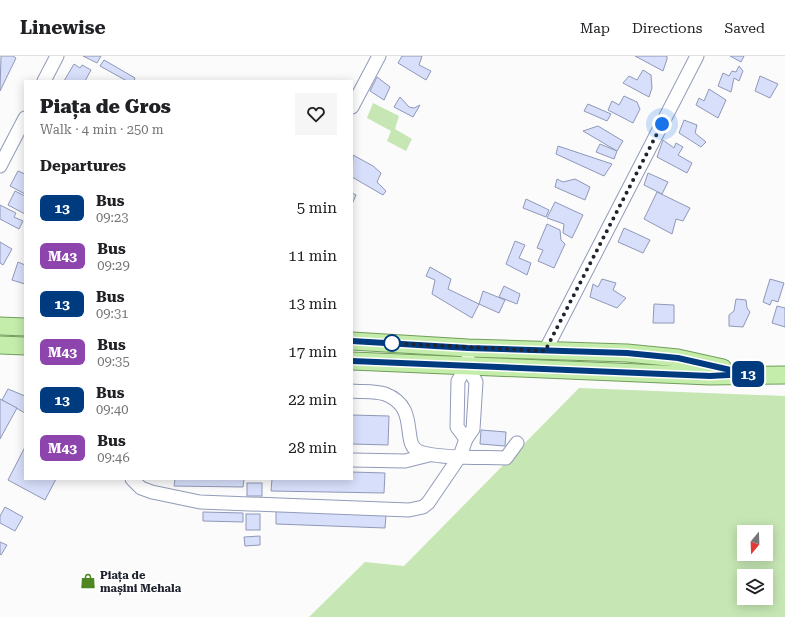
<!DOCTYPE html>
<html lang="en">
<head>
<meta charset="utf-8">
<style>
  :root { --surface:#fff; --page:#f6f6f6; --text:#202124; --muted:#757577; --line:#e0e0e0 }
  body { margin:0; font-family:"Roboto Serif",serif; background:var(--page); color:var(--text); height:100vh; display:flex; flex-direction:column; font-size:15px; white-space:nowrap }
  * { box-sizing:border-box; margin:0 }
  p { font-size:13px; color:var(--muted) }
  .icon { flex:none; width:22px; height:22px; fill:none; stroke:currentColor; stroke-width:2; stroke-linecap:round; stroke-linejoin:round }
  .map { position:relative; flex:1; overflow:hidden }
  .drawer { position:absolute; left:24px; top:24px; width:329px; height:400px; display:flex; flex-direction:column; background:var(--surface); border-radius:0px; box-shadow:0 2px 10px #0003 }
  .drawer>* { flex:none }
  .badge { padding:0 8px; border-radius:6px; font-size:14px; line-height:26px }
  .needle { width:26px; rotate:199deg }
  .controls { position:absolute; left:737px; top:469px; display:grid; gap:8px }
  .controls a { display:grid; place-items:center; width:36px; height:36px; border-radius:0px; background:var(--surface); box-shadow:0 2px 10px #0003; font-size:20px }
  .you { position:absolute; width:20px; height:20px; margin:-10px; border:3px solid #fff; border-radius:50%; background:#1a73e8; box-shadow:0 0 0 6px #1a73e833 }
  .map>.badge { position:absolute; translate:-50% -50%; box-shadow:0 0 0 2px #fff }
  h2 { padding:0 16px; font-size:15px; line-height:36px }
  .round { display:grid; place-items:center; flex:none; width:42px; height:42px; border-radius:0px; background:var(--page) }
  .head { display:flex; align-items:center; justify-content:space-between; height:68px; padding:0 16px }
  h1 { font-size:19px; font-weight:800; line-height:30px }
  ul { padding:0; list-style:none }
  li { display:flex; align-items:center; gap:12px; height:48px; padding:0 16px }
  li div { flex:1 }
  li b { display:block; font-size:15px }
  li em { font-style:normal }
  li .badge { min-width:44px; font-weight:700; text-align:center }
  header { display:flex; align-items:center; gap:24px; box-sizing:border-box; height:56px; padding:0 20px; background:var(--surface); border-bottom:1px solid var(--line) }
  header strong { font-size:19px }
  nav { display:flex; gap:22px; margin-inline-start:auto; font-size:14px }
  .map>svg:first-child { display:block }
  .green { fill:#c6e7b4; fill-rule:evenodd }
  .building { fill:#d7dffa; stroke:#8f98b8 }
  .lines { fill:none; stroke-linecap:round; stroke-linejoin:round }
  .minor-casing { stroke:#919bba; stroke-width:15 }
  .major-casing { stroke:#719e5b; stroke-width:19 }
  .minor { stroke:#fff; stroke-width:13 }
  .major { stroke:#c4ecaa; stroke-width:17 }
  .line-casing { stroke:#fff; stroke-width:9 }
  .line { stroke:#003b80; stroke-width:6 }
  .walk { stroke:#202430; stroke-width:4; stroke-dasharray:0 7.2 }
  .stop-dot { fill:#fff; stroke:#003b80; stroke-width:2 }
  .labels { text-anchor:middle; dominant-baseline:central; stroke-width:4; stroke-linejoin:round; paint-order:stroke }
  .poi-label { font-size:11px; font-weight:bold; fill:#202430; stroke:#fff; text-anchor:start }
</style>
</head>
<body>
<header>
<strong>Linewise</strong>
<nav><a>Map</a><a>Directions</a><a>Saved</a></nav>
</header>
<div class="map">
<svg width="785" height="561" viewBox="0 0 785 561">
  <rect width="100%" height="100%" fill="#fbfbfb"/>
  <g class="green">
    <polygon points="373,47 399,60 395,73 412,83 406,95 387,85 391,75 367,62"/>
    <path d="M579,332l206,8v221h-476l56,-55 39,4zM744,476h22v22h-22zM744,520h22v22h-22z"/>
  </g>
  <g class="building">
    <polygon points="1,0 13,0 16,2 0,35"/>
    <polygon points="83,0 101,0 97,7"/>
    <polygon points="402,0 422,0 419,9 431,15 426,24 398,7"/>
    <polygon points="635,0 667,0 667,3 663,15"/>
    <polygon points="730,0 744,0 741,6"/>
    <polygon points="104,4 135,22 134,25 127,25 100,10"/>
    <polygon points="74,8 80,12 82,9 91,14 85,25 64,25"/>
    <polygon points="739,10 743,15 739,25 734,22 731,36 718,30 723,17 729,20 732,15 736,16"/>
    <polygon points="643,14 651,19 652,32 649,41 623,27 629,20 637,24"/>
    <polygon points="760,20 778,28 770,42 755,35"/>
    <polygon points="377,21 390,31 384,44 370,35"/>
    <polygon points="709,33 726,44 718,62 696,49 699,42 704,45"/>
    <polygon points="624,40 637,46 640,53 633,67 608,54 612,45 619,49"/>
    <polygon points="400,41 409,51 414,52 420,49 413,61 394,51"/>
    <polygon points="588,48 611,58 607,65 584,55"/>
    <polygon points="684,64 697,69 695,77 706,86 701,91 679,77"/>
    <polygon points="598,70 623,85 617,95 583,75"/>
    <polygon points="663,84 674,92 676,87 683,91 678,99 692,107 687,117 657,101"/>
    <polygon points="600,88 617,95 614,103 596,96"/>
    <polygon points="558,90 612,108 604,120 556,98"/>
    <polygon points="353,99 373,110 381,117 377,126 386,135 383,139 352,121"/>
    <polygon points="18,115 25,118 25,138 10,130"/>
    <polygon points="648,117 668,126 662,138 644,129"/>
    <polygon points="557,123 563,126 575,123 590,131 585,144 555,131"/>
    <polygon points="15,135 25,140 25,158 8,149"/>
    <polygon points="657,136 690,152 683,165 676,163 672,178 644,163"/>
    <polygon points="352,137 356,139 352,148"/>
    <polygon points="526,143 549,154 546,161 523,152"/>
    <polygon points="555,146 583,159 572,182 563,177 564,168 547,162"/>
    <polygon points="0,149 16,157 14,161 23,165 19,173 0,163"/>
    <polygon points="547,168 560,174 561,184 565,188 554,212 538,205 543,194 537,192"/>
    <polygon points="624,172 650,184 643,197 618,186"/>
    <polygon points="515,185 525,189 519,202 531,207 527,219 506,208"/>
    <polygon points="0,186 12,193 3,209 0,207"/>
    <polygon points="18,206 25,209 25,228 12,224"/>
    <polygon points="430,211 451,223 448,233 479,248 472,262 432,238 435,224 426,220"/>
    <polygon points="602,223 616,227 613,234 626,242 617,252 590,241 593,228 598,231"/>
    <polygon points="770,223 784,227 778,246 772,244 770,249 763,246"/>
    <polygon points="504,230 520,238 517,248 499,241"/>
    <polygon points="483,235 505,244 499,257 479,248"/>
    <polygon points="736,243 746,244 747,252 750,256 743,271 729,270 729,259 734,255"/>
    <polygon points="654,248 674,249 674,267 653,267"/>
    <polygon points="777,250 785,252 785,271 772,267"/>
    <polygon points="8,333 25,340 25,357 2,344"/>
    <polygon points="0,343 17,352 0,383"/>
    <polygon points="352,359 389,360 388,389 352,388"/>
    <polygon points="481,374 506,376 505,390 480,388"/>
    <polygon points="25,391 25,423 56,423 45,444 8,424"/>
    <polygon points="352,416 385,417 384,437 271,435 272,423 352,423"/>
    <polygon points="175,423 244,423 243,431 174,430"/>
    <rect x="247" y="427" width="15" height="13"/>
    <polygon points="5,451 23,461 15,475 0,467 0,460"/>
    <polygon points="276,455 386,459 385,472 276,468"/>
    <polygon points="203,456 243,457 243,466 203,465"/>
    <rect x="246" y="458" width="14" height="16"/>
    <polygon points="260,480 260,489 245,490 244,481"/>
    <polygon points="0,486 7,489 1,499 0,498"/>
  </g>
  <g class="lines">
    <defs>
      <g id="minor">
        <polyline points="44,25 57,0"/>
        <polyline points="352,51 379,0"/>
        <polyline points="0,110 25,62"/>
        <polyline points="545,295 697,0"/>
        <path d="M352,335c11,1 23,0 33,3 35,13 16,49 33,57 15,8 68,6 88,7l11,-15"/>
        <polyline points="466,383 457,371 458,325 467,310"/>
        <polyline points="352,404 405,405 429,399"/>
        <polyline points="132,423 141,432 152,436 200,446 409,454 423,451 428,447 460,400 466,383 473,373 476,326 467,310 468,302"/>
      </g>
      <g id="major">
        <polyline points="0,270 25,271"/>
        <polyline points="352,285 468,292 627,297 678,302 723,312"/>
        <polyline points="0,289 25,290"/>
        <polyline points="352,305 710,320 785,319"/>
      </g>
    </defs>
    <use href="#minor" class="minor-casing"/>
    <use href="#major" class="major-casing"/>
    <use href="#minor" class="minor"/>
    <use href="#major" class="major"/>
  </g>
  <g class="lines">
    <defs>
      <polyline id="line" points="352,285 468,292 627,297 678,302 748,318 710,320 352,305"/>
    </defs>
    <use href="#line" class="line-casing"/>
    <use href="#line" class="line"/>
    <polyline class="walk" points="392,287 545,295 662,68"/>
  </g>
  <defs>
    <symbol id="shop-bare" viewBox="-9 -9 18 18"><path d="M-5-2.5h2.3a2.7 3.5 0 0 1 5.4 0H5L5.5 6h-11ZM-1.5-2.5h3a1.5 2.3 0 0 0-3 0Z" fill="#4d8622" stroke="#fff" stroke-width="2.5" paint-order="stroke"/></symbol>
  </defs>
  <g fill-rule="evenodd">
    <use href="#shop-bare" x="77" y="514" width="22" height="22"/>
  </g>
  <circle class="stop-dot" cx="392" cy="287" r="8"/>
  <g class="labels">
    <g class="poi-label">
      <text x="100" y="519">Piața de<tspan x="100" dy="13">mașini Mehala</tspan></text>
    </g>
  </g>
</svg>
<div class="controls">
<a><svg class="needle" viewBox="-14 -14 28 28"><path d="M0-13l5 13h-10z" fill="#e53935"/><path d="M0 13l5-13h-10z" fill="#757577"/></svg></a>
<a><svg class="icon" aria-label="layers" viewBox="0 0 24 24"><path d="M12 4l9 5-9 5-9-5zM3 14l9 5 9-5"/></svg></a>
</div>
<div class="you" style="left:662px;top:68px"></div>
<b class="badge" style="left:748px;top:318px;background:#003b80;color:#fff">13</b>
<section class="drawer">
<div class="head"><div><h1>Piața de Gros</h1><p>Walk · 4 min · 250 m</p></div><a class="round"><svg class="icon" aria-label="heart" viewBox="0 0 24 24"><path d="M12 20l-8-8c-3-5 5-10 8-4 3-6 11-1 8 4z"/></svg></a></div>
<h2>Departures</h2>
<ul>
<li><span class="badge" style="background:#003b80;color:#fff">13</span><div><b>Bus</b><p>09:23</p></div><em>5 min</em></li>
<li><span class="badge" style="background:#8e44ad;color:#fff">M43</span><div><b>Bus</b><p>09:29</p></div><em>11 min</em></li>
<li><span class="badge" style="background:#003b80;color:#fff">13</span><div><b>Bus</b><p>09:31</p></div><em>13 min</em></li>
<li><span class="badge" style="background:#8e44ad;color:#fff">M43</span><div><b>Bus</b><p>09:35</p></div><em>17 min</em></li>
<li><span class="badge" style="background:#003b80;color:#fff">13</span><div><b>Bus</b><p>09:40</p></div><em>22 min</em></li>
<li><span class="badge" style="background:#8e44ad;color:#fff">M43</span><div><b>Bus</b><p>09:46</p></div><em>28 min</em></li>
</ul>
</section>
</div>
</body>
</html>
